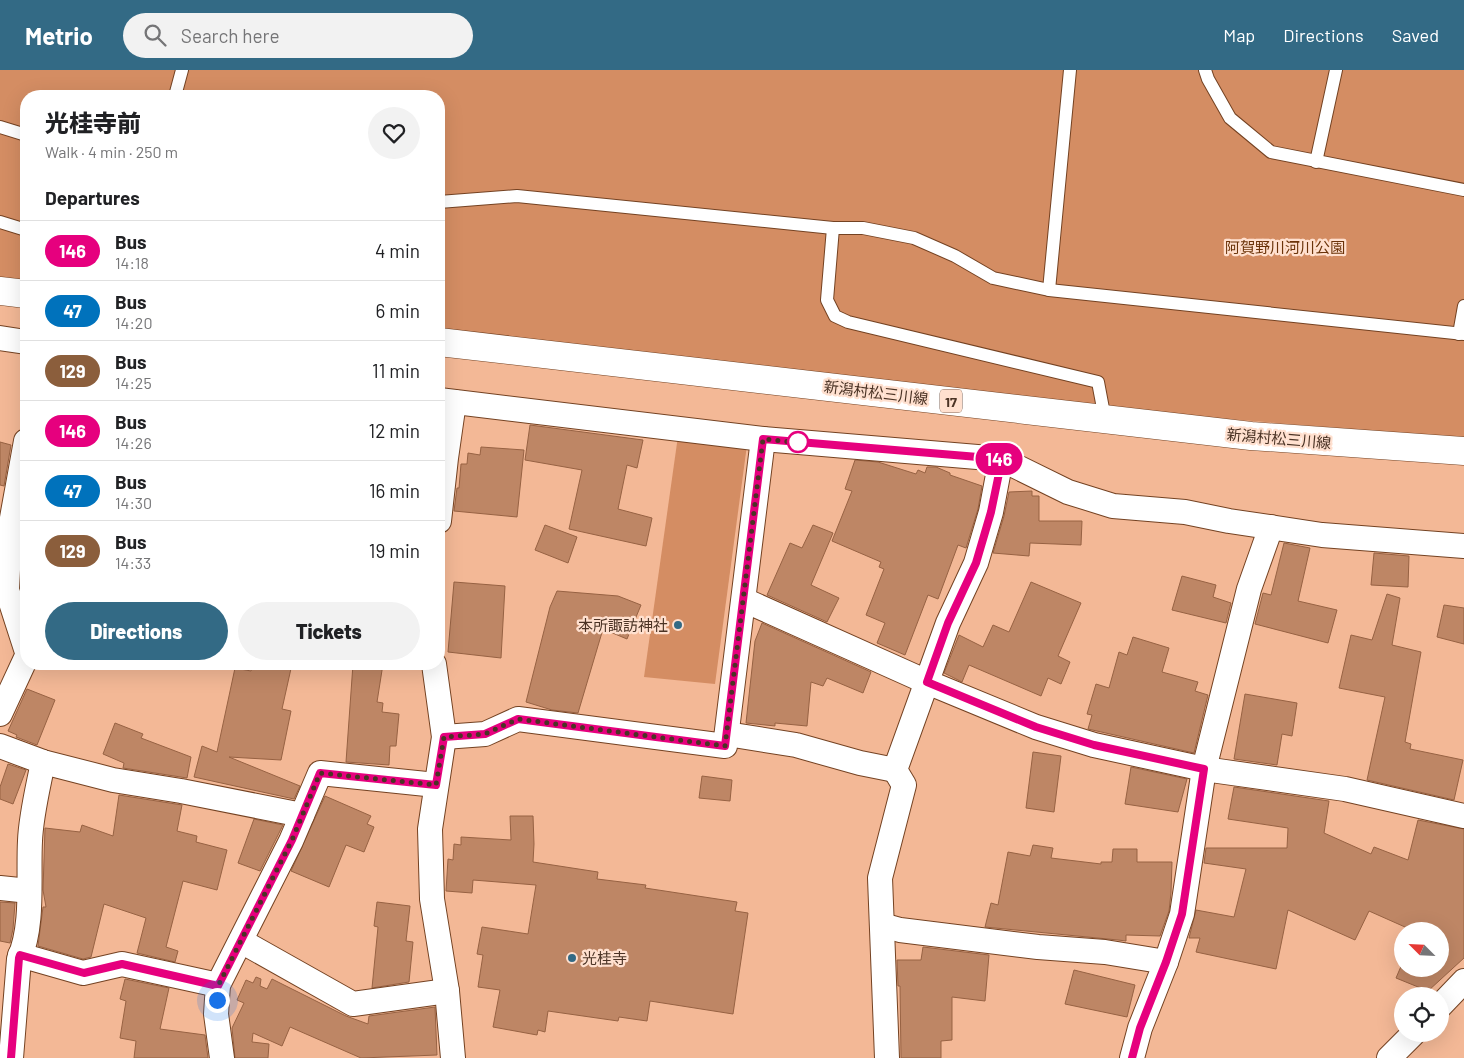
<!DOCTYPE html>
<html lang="en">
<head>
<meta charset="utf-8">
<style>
  :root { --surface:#fff; --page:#f2f2f2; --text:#202124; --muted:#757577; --line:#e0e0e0; --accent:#336a85 }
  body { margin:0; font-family:Barlow,"Noto Sans JP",sans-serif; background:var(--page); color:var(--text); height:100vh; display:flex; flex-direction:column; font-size:19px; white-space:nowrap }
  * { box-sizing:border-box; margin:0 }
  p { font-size:16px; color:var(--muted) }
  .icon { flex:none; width:28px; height:28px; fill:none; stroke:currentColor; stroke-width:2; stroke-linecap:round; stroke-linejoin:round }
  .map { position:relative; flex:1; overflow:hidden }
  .sheet { position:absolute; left:20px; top:20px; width:425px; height:580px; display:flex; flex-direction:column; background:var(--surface); border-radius:20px; box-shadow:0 5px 20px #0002 }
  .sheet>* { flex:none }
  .badge { padding:0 10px; border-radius:16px; font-size:18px; line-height:32px }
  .needle { width:32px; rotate:294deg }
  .tools { position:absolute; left:1394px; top:852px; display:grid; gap:10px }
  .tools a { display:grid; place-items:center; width:55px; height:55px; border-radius:50%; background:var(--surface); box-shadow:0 5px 20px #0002; font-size:25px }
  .you { position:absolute; width:25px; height:25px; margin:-12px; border:4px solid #fff; border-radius:50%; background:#1a73e8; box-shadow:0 0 0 8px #1a73e833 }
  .map>.badge { position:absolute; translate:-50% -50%; box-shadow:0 0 0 2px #fff }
  h2 { padding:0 25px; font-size:19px; line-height:45px }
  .round { display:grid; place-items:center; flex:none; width:52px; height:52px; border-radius:26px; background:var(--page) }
  .summary { display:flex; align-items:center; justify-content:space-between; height:85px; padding:0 25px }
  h1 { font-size:24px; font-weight:800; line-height:38px }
  .cta { display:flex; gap:10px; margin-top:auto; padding:10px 25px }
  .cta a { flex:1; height:58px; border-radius:30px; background:var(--accent); color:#fff; font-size:20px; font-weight:800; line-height:58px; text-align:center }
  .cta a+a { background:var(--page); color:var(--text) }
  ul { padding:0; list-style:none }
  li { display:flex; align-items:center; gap:15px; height:60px; padding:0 25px; border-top:1px solid var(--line) }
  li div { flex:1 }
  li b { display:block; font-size:19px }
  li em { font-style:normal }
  li .badge { min-width:55px; font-weight:700; text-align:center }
  header { display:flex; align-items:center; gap:30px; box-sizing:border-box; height:70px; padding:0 25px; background:var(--accent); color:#fff }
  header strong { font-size:24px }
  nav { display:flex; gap:28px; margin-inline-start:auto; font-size:18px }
  .search { width:350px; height:45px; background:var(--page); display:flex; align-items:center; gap:12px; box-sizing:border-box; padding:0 18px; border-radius:28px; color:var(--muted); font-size:19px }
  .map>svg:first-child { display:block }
  .green { fill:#d48d63 }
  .building { fill:#be8665; stroke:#976243 }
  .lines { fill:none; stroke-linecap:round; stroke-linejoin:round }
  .service-casing { stroke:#744222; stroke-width:14 }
  .minor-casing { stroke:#744222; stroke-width:26 }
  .primary-casing { stroke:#744222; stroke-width:29 }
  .service { stroke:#fff; stroke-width:12 }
  .minor { stroke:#fff; stroke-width:24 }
  .primary { stroke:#fff; stroke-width:28 }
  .line-casing { stroke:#fff; stroke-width:11 }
  .line { stroke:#e6007e; stroke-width:8 }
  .walk { stroke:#4b3325; stroke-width:5; stroke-dasharray:0 9 }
  .stop-dot { fill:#fff; stroke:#e6007e; stroke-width:2.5 }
  .poi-dot { fill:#336a85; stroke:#ffe0cf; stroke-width:2 }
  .labels { text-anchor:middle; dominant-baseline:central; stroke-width:4.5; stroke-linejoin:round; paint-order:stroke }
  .shield { fill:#ffe0cf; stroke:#816758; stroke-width:1 }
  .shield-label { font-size:14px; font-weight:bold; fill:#4b3325 }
  .park-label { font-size:15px; fill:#6b3309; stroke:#ffe0cf }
  .street-label { font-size:15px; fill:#4b3325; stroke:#ffe0cf }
  .poi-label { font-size:15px; fill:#4b3325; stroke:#ffe0cf; text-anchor:end }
</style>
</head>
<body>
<header>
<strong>Metrio</strong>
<div class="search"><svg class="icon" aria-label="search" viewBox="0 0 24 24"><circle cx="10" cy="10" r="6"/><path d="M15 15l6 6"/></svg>Search here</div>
<nav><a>Map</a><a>Directions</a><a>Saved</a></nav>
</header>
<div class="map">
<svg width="1464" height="988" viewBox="0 0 1464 988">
  <rect width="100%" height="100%" fill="#f3b896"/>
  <g class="green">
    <polygon points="0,0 1464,0 1464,368 1153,343 439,261 439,26 26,26 26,223 0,221"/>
    <polygon points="678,366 747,375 715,614 644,607"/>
  </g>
  <g class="building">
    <polygon points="530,355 643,370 637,398 627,395 618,439 652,448 646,476 569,459 582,400 525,390"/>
    <polygon points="0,372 11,375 4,416 0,415"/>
    <polygon points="481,377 524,380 517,447 454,441 457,418 459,418 461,394 467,394 468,383 480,385"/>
    <polygon points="855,390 878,392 916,404 918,400 925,403 927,397 936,397 950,403 950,405 982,416 978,439 966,478 958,475 938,529 928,525 905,585 877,573 885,553 866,545 884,499 879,497 881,492 832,471 852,421 845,419"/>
    <polygon points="1032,421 1032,426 1039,426 1039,451 1082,451 1081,475 1030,473 1029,486 993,483 1004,446 1009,422"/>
    <polygon points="545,455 577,467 568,493 535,480"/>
    <polygon points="813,455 833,463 811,515 839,528 827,552 767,525 790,473 802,478"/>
    <polygon points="1284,473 1310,478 1298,531 1337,540 1328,573 1255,554 1263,523 1271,525"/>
    <polygon points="1374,483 1409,486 1408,517 1371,515"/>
    <polygon points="1182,506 1216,515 1213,527 1231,533 1226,553 1172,540"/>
    <polygon points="454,512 505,516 501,588 448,582"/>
    <polygon points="1031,512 1081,533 1058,586 1070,592 1061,614 1048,608 1041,626 969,595 962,612 944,603 959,565 983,577 993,555 1009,562"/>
    <polygon points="557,521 618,526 641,535 627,569 603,559 578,643 552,640 526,632 550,537"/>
    <polygon points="1387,524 1400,528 1392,575 1421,582 1405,672 1411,674 1410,679 1463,690 1454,730 1367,710 1385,627 1339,618 1351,565 1372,570"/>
    <polygon points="1444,535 1464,538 1464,574 1437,567"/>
    <polygon points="762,553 871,602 863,623 827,608 823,616 811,612 807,656 775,653 775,656 746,653 755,571"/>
    <polygon points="1133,567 1169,578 1162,602 1198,612 1195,621 1208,625 1194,683 1088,659 1092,645 1087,644 1096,614 1109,618 1119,582 1127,585"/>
    <polygon points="253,594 292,594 282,639 291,641 281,690 229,687 300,716 294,729 194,707 202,676 217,682 235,598 251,601"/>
    <polygon points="353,594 383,594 377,632 383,633 382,642 399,644 396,676 390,676 389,695 346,692"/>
    <polygon points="27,619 55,630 37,675 16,667 17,665 8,661"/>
    <polygon points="1245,624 1297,633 1292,666 1282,664 1277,695 1234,689"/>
    <polygon points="115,653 143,664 141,668 191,687 187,708 123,698 124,693 103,684"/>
    <polygon points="1033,682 1061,686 1054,742 1026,738"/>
    <polygon points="8,694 26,700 13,734 0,729 0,717"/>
    <polygon points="1131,697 1187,709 1178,742 1125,734"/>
    <polygon points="702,706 732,710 730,731 699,728"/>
    <polygon points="1234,717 1329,731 1324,763 1371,784 1374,777 1408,790 1418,750 1464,759 1464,888 1428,921 1396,908 1402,894 1402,899 1440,899 1440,861 1414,861 1369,841 1355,870 1288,840 1276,899 1196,882 1200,868 1189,868 1196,840 1234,847 1246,799 1204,793 1206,778 1287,778 1288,758 1228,749"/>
    <polygon points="119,725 182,735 177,761 197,766 196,772 227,780 217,820 183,811 166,877 178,881 175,892 137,883 146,848 104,834 91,887 83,889 38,876 43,837 46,837 43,820 45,758 80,762 82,755 113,766"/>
    <polygon points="325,726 371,746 367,754 374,757 364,782 346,775 329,817 291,801"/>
    <polygon points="510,746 533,746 534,774 533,792 598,802 597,809 646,815 645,818 737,832 735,841 748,843 733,944 650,931 647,951 619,947 618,951 548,941 545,962 538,960 537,965 493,957 500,920 478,917 483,885 477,884 482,857 528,864 536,815 473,810 472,823 446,821 448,789 453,790 454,774 461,775 461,767 511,770"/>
    <polygon points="254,749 283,755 260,801 238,793"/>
    <polygon points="1033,775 1053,778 1051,788 1101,794 1101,792 1112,792 1113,779 1137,779 1137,792 1172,792 1171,823 1169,841 1160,866 1126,865 1126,871 1118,870 985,857 991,833 998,835 1008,782 1030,786"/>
    <polygon points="0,832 15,833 13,859 10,873 0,871"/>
    <polygon points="377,832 410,836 406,871 413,872 409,912 372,918 378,857 374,856"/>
    <polygon points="923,877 989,885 985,931 952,927 952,970 941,971 941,988 901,988 900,916 898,916 897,890 921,890"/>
    <polygon points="1074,900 1135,915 1127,947 1065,934"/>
    <polygon points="256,907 261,909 260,916 267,919 272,909 346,946 368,954 369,946 435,937 437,985 361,988 290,957 282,976 253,963 252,972 269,974 268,988 235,988 232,958 244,933 237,930 246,910 253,913"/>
    <polygon points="125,909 169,918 160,959 205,965 208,988 134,988 136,971 120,968 126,931 120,929"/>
  </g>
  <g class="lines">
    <defs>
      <g id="service">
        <polyline points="1205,0 1208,9 1230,48 1271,82 1464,120"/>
        <polyline points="175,26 182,0"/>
        <polyline points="0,57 26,65"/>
        <polyline points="1316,92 1336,0"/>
        <polyline points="439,132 517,126 833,158 863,158 914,168 955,186 993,208 1049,220 1464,264"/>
        <polyline points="0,152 26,160"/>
        <polyline points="833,158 827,230 835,246 848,252 1098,312 1105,349"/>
        <polyline points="1049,220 1070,0"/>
        <polyline points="1459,264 1464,236"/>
      </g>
      <g id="minor">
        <polyline points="0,268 26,272"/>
        <polyline points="439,330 763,369 1001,389 1068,422 1113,436 1185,442 1229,451 1322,465 1464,476"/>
        <polyline points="26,371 10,459 7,520 26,579"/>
        <polyline points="439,451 446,388 454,332"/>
        <polyline points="744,530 927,612 1036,657 1094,675 1204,699 1345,719 1464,746"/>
        <polyline points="434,594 444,667 430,759 432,829 447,921 453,988"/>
        <polyline points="0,644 26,588"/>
        <polyline points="727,664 796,675 860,693 895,700"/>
        <polyline points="444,667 485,664 518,649 725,676 763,369"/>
        <polyline points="0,676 43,692 113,710 181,721 302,745"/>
        <polyline points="0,818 29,821"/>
        <polyline points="882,855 900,860 1038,877 1105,882 1166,892"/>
        <polyline points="241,871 353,934 447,921"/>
        <polyline points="20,885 83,903 122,894 218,915"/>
        <polyline points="1440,936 1464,911"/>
        <path d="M11,988l8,-99c15,-34 9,-81 11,-118 1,-26 8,-53 13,-79"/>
        <polyline points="222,988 216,944 218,915 291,771 320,703 436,715"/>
        <polyline points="887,988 880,808 904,715 895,700 948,553 976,493 991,442 1001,389"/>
        <polyline points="1132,988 1140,958 1166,892 1182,844 1204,699 1249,519 1271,457"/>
        <polyline points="1389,988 1413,964"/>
      </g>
      <g id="primary">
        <polyline points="0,221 26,224"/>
        <polyline points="439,272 1251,366 1464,381"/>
      </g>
    </defs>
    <use href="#service" class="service-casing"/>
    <use href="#minor" class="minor-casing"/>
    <use href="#primary" class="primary-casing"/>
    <use href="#service" class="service"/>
    <use href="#minor" class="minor"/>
    <use href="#primary" class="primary"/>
  </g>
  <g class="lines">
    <defs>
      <polyline id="line" points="11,988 19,888 20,885 84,903 122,894 218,916 292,770 320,703 436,715 444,667 485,664 518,649 725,676 763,369 1002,389 991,442 976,493 948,553 927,612 1036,657 1094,675 1204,699 1182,844 1166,892 1140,958 1132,988"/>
    </defs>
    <use href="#line" class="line-casing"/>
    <use href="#line" class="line"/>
    <polyline class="walk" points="217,930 218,916 292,770 320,703 436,715 444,667 485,664 518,649 725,676 763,369 802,373 798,372"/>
  </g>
  <circle class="stop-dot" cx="798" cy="372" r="10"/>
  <g class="poi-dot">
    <circle cx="678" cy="555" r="5"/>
    <circle cx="572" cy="888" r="5"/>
  </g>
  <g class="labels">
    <rect class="shield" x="940" y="319.5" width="22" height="23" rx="4"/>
    <g class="shield-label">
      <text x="951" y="331">17</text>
    </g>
    <g class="park-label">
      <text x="1285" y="177">阿賀野川河川公園</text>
    </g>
    <g class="street-label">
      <text transform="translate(876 322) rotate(7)">新潟村松三川線</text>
      <text transform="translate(1279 368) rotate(5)">新潟村松三川線</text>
    </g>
    <g class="poi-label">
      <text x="668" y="555">本所諏訪神社</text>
      <text x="582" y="888" text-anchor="start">光桂寺</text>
    </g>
  </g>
</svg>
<div class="tools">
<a><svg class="needle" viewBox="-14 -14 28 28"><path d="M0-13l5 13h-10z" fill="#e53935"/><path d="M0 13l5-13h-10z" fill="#757577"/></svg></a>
<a><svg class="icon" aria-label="locate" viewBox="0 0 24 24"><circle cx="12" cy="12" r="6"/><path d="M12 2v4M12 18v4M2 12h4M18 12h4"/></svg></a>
</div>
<div class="you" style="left:217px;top:930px"></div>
<b class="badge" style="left:999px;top:389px;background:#e6007e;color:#fff">146</b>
<section class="sheet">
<div class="summary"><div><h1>光桂寺前</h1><p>Walk · 4 min · 250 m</p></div><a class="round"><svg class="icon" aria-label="heart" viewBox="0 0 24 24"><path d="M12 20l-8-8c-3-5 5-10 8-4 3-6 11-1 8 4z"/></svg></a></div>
<h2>Departures</h2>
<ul>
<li><span class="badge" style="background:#e6007e;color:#fff">146</span><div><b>Bus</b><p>14:18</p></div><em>4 min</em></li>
<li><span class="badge" style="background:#0072bc;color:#fff">47</span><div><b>Bus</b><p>14:20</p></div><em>6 min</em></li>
<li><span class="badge" style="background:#8b5e3c;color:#fff">129</span><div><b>Bus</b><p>14:25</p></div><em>11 min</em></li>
<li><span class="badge" style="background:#e6007e;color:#fff">146</span><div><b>Bus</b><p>14:26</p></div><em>12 min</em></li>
<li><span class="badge" style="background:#0072bc;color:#fff">47</span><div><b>Bus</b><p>14:30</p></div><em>16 min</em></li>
<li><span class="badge" style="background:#8b5e3c;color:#fff">129</span><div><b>Bus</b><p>14:33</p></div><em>19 min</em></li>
</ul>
<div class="cta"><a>Directions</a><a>Tickets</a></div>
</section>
</div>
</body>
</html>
